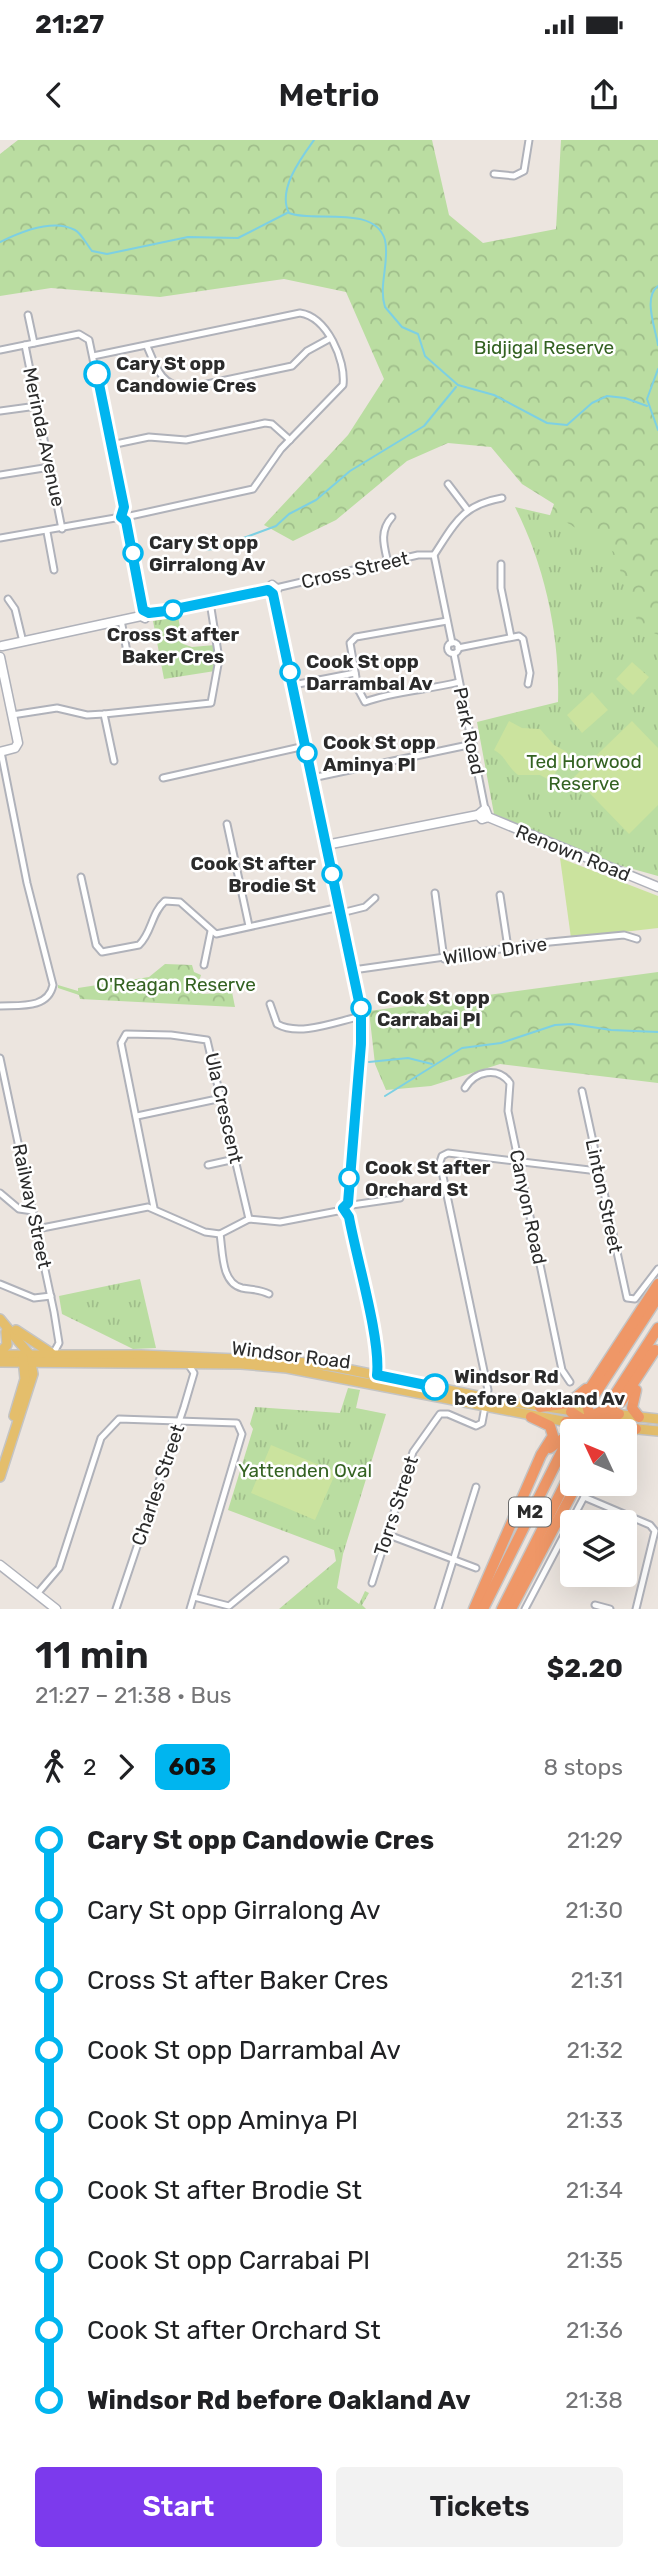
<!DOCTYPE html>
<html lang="en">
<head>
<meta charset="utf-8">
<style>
  :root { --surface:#fff; --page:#f2f2f2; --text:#202124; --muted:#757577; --accent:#7c3aed }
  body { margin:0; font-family:Rubik,sans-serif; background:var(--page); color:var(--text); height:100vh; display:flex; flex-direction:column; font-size:26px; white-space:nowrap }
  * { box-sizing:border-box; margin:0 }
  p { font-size:23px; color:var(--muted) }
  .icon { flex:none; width:38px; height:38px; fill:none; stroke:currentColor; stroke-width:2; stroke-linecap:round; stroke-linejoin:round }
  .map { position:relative; height:1469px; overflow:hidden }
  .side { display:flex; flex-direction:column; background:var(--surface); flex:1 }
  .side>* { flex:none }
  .badge { padding:0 14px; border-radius:10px; font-size:24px; line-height:46px }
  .needle { width:46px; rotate:314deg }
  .controls { position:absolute; left:560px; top:1279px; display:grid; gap:14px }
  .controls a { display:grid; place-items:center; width:77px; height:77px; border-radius:7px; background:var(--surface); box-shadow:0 7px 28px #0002; font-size:35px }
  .map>.badge { position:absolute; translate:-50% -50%; box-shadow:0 0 0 4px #fff }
  .legs { display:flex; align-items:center; gap:10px; height:77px; padding:0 35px; font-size:23px }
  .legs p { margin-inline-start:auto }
  .overview { display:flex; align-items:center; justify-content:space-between; height:119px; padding:0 35px }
  h1 { font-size:38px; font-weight:600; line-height:52px }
  .cta { display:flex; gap:14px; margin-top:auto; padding:14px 35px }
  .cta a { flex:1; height:80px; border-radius:7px; background:var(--accent); color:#fff; font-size:28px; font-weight:600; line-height:80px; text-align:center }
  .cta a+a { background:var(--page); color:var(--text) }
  ul { padding:0 35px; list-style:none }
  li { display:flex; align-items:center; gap:24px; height:70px; font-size:26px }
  li i { display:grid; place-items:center; width:10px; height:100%; margin:0 9px; background:currentColor }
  li i::after { content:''; width:18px; height:18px; margin:-9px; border:5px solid; border-radius:50%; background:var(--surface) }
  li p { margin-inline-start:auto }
  li:first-child i { background:linear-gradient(#0000 50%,currentColor 0) }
  li:last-child i { background:linear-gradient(currentColor 50%,#0000 0) }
  .status { display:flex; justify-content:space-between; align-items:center; height:49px; padding:0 35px; background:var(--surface); direction:ltr }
  .status svg { height:19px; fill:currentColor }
  header { display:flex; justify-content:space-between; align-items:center; height:91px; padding:0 35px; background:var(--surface); font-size:32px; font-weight:600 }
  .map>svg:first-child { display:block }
  .forest { fill:url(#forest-crowns) }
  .park { fill:url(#park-tufts) }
  .pitch { fill:#cbe39e }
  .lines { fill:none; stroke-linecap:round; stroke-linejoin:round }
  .stream { stroke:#7dd0e3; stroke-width:2 }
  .street-casing { stroke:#b0b2ba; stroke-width:9 }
  .secondary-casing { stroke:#b0b2ba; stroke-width:11 }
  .primary-casing { stroke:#c4c4c4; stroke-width:12 }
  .highway-casing { stroke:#c4c4c4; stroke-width:13 }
  .street { stroke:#fff; stroke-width:5 }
  .secondary { stroke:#fff; stroke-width:8 }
  .primary { stroke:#e4be6c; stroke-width:9 }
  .highway { stroke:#ef9767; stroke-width:10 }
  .line-1-casing { stroke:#fff; stroke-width:16 }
  .line-1 { stroke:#00b5ef; stroke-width:10 }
  .stop-1-dot { fill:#fff; stroke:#00b5ef; stroke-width:3.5 }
  .labels { text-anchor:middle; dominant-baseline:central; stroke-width:5; stroke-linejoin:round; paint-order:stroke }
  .shield { fill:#fff; stroke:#6b6b6b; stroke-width:2 }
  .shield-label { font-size:18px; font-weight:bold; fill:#2b2b2b }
  .park-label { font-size:19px; fill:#346222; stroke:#fff }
  .stop-label { font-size:19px; font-weight:bold; fill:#2b2b2b; stroke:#fff; text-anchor:start }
  .street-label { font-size:19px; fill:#2b2b2b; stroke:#fff }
</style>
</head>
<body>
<div class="status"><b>21:27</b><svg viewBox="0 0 49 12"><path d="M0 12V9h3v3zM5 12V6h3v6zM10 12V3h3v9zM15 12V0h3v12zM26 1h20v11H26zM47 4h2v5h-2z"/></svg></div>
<header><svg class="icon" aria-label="back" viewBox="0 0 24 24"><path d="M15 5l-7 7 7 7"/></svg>Metrio<svg class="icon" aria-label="share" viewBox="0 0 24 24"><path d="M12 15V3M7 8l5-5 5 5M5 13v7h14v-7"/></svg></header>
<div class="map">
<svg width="658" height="1469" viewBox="0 0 658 1469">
  <defs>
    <pattern id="forest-crowns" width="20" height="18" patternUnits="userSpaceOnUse" patternTransform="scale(1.75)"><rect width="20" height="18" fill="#badda1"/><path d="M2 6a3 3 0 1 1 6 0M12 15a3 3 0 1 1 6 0" fill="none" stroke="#a0be8b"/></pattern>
    <pattern id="park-tufts" width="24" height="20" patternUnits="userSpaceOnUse" patternTransform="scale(1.75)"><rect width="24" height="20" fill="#badda1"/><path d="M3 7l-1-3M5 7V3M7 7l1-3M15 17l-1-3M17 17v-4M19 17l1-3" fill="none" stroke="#a0be8b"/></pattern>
  </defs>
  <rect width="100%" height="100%" fill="#ece5df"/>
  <g class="forest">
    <polygon points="18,0 432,0 449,75 483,103 556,89 561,0 658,0 658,520 543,395 554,364 522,344 491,307 448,303 407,321 336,380 293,401 264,385 348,295 384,239 346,152 284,139 160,157 51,148 0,156 0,14"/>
    <polygon points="165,824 192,825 194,832 201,835 196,851 203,854 232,852 235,867 80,859 79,855 58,848 58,845 78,851 78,848 149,837"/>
    <polygon points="658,832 658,943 500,924 431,946 386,950 375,924 369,871"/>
  </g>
  <g class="park">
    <path d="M515,367l43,10 56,35 25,74 19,9v241l-43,-12 -121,-50 -17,-92 81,-20c2,-66 -13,-136 -43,-195z"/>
    <polygon points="178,476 183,504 192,507 215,505 215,531 164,539 153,481"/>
    <polygon points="140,1139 156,1208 133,1209 62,1174 59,1156"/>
    <polygon points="348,1248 360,1250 356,1268 386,1274 343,1414 337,1448 359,1464 365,1451 369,1453 362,1465 366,1469 279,1469 336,1421 334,1410 228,1370 253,1289 250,1284 255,1267 340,1273"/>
  </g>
  <g class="pitch">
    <polygon points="632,522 649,537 633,555 616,539"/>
    <polygon points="592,552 608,570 582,593 567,575"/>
    <path d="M509,581l13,7 18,1 14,16 13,7 -16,29 -11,-6h-22c-11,-8 -12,-19 -24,-25z"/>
    <polygon points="632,581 658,608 658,665 629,694 574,637"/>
    <polygon points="560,718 658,756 658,788 571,798"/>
    <polygon points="271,1305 336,1332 315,1380 251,1353"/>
  </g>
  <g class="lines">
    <g class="stream">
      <path d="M314,0c-13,18 -37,50 -25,73 23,10 86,-9 96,27 5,21 -7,46 0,67l17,20 16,7 7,22 33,29 36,10 53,28 20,2 25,-22 15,-7 18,2 22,8"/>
      <path d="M0,102c20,-10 53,-24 75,-12 6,3 12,15 17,21l15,3 81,-17 50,1 49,-25"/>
      <path d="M658,146c-15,11 -3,41 0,59"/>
      <polyline points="658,229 647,259 658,290"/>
      <polyline points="201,410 214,409 276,386 289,374 316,360 350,331 424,286 456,247"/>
      <polyline points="369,922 408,918 432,924"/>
      <polyline points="385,956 462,908 501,903 555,885 572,884 611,890 658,892"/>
    </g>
    <defs>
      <g id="street">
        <polyline points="494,34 514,36 524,31 529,0"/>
        <polyline points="28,175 34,203"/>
        <polyline points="25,205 62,389"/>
        <path d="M147,206c9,22 15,41 41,42l104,-22 15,-15 22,-12"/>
        <polyline points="0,210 79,194 89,200 124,367 121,377 126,381 143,470"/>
        <path d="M93,216l207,-43c27,4 46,47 43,72l-62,64 -28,40 -123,27"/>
        <polyline points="0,271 37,266"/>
        <polyline points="111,305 149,297 186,300 265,283 272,284 290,300"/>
        <polyline points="0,335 50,327"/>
        <polyline points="448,344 467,369"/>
        <polyline points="47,392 54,430"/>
        <polyline points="0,398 121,377"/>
        <path d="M388,423c-4,-17 -9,-32 4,-46"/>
        <polyline points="501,424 501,448 511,497"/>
        <polyline points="276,448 418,415 434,415"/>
        <polyline points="8,459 15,469 23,502"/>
        <polyline points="121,480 128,517"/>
        <path d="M447,481l-91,16 -6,6 8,46 7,13c29,-11 63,-12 94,-20"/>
        <circle cx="453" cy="508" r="5.5"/>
        <path d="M452,503l-18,-88c21,-32 28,-50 68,-57"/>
        <polyline points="458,508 519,496 523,499 530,533 528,544"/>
        <polyline points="454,514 485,669"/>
        <polyline points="293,545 355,533"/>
        <polyline points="104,574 114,621"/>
        <polyline points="12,575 57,568 87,575 104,574 211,563 219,519 210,462"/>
        <polyline points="163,638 305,606"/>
        <polyline points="312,638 473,604"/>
        <polyline points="227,684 249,786"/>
        <path d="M81,737l15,68 6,7 37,-7c13,-12 12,-32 26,-44l15,1 36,32 124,-27"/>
        <polyline points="435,753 444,819"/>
        <polyline points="500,755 508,808"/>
        <polyline points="341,773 365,767 375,758"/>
        <polyline points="204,825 211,791"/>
        <polyline points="353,830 550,802 624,795 637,799"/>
        <path d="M270,864l7,20c23,13 60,-3 85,-8"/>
        <path d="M0,866c20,-1 48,3 53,-21l-26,-102 -26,-131"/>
        <polyline points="0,918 54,1172 59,1203 53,1214"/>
        <path d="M465,948c10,-17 33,-22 45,-5l-2,28 54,259 8,12"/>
        <polyline points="582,951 627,1158 635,1159 658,1129"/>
        <polyline points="137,976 222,958"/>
        <polyline points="208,1025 235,1019"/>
        <polyline points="0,1053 19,1069 33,1071"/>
        <polyline points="352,1065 400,1058"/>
        <polyline points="154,1068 121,903 126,894 171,895 207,900 249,1079"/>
        <polyline points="37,1089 148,1067 205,1092 220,1094 249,1079 280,1082 343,1070"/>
        <path d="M220,1094c3,18 1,49 22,54 10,2 17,1 27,6"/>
        <polyline points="0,1144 34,1158 51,1156"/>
        <polyline points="584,1357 590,1344"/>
        <polyline points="386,1394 476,1428"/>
        <polyline points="372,1443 413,1312 440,1274 448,1274 476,1286 482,1283 488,1250 440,1022 442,1016 448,1013 598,1031"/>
        <polyline points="37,1454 59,1428 101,1298 119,1279 237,1283 242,1294 190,1469"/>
        <polyline points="194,1457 229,1466 285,1420"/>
        <polyline points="595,1465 610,1469"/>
        <polyline points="116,1469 184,1267 194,1233 188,1224"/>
        <polyline points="438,1469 476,1347"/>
        <polyline points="525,1469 584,1357 650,1385 655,1391 636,1469"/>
      </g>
      <g id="secondary">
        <polyline points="273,454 361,871 361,904 348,1063 343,1068 348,1073 378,1219 375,1241"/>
        <polyline points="149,473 268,450 272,445 277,449 273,454"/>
        <polyline points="2,506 141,476 145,478 149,473"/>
        <polyline points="0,517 18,603 15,608 0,612"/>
        <polyline points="478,675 482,679 488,677 658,747"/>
        <polyline points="478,675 485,669 488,677"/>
        <polyline points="326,705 478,675"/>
        <polyline points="0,1425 56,1469"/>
      </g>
      <g id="primary">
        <polyline points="0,1179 29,1214 33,1234 0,1337"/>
        <polyline points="16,1190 51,1213"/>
        <polyline points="0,1212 7,1205 6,1192"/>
        <polyline points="0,1215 141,1215 290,1221 336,1227 487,1258 594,1274"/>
        <polyline points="0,1222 241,1224 287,1228 573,1283"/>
        <polyline points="614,1274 658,1279"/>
        <polyline points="14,1276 25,1239 23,1218"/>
        <polyline points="608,1286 658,1291"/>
      </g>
      <g id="highway">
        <polyline points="636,1250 632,1268 639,1277"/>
        <polyline points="590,1262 658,1157"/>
        <polyline points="609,1264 658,1188"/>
        <polyline points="540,1267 569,1263 586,1249"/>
        <polyline points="571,1272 585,1281 593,1292"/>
        <polyline points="566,1282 583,1280 621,1262 655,1210"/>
        <polyline points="613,1286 589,1273 585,1256 658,1144"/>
        <polyline points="625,1293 636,1289"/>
        <polyline points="550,1308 572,1292 619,1274"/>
        <polyline points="474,1469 541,1315 553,1296 550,1286 531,1277"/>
        <polyline points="483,1469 566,1303"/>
        <polyline points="502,1469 572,1330"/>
        <polyline points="511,1469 577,1344"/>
      </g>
    </defs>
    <use href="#street" class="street-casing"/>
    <use href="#secondary" class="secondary-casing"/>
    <use href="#primary" class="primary-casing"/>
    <use href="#highway" class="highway-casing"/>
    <use href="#street" class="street"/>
    <use href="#secondary" class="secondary"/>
    <use href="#primary" class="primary"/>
    <use href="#highway" class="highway"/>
  </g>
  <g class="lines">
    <defs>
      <path id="line-1" d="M97,234l27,133 -3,10 5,4 17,89 6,3 17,-2 102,-21 5,4 88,417v33l-13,159 -5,5 6,9c7,40 32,122 28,158l58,12"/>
    </defs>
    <use href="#line-1" class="line-1-casing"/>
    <use href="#line-1" class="line-1"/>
  </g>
  <g class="stop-1-dot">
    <circle cx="97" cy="234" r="12"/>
    <circle cx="133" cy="413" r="9"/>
    <circle cx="173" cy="470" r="9"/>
    <circle cx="290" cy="532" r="9"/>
    <circle cx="307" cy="613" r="9"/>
    <circle cx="332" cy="734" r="9"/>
    <circle cx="361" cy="868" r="9"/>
    <circle cx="349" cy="1038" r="9"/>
    <circle cx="435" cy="1247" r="12"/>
  </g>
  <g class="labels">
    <rect class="shield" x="509" y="1357.5" width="42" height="29" rx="5"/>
    <g class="shield-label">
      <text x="530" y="1372">M2</text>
    </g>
    <g class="park-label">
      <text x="544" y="207">Bidjigal Reserve</text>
      <text x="584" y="621">Ted Horwood<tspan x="584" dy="22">Reserve</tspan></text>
      <text x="176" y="844">O'Reagan Reserve</text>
      <text x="305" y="1330">Yattenden Oval</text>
    </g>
    <g class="stop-label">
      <text x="116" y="223">Cary St opp<tspan x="116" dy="22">Candowie Cres</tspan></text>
      <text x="149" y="402">Cary St opp<tspan x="149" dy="22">Girralong Av</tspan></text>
      <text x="173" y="494" text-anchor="middle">Cross St after<tspan x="173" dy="22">Baker Cres</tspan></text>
      <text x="306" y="521">Cook St opp<tspan x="306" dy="22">Darrambal Av</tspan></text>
      <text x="323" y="602">Cook St opp<tspan x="323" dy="22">Aminya Pl</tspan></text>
      <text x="316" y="723" text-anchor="end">Cook St after<tspan x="316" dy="22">Brodie St</tspan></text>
      <text x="377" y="857">Cook St opp<tspan x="377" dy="22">Carrabai Pl</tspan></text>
      <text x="365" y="1027">Cook St after<tspan x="365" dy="22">Orchard St</tspan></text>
      <text x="454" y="1236">Windsor Rd<tspan x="454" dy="22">before Oakland Av</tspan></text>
    </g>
    <g class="street-label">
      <text transform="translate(44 297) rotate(78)">Merinda Avenue</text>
      <text transform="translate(355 430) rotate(-13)">Cross Street</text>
      <text transform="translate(469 591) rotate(78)">Park Road</text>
      <text transform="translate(573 713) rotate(22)">Renown Road</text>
      <text transform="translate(495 811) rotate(-8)">Willow Drive</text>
      <text transform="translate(224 968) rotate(77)">Ula Crescent</text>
      <text transform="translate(604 1056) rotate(78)">Linton Street</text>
      <text transform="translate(32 1066) rotate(78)">Railway Street</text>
      <text transform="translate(528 1067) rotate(78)">Canyon Road</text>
      <text transform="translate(291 1215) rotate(7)">Windsor Road</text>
      <text transform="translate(158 1345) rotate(-71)">Charles Street</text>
      <text transform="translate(396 1366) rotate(-72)">Torrs Street</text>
    </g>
  </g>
</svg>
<div class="controls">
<a><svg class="needle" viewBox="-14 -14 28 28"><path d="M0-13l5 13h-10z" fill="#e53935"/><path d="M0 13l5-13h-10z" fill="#757577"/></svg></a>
<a><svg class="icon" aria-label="layers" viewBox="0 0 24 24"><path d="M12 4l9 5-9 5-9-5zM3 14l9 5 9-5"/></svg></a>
</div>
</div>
<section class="side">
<div class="overview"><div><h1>11 min</h1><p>21:27 – 21:38 · Bus</p></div><b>$2.20</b></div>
<div class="legs"><svg class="icon" aria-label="walk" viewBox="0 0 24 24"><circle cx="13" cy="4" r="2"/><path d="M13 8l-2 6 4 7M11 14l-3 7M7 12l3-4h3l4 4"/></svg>2<svg class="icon" aria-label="forward" viewBox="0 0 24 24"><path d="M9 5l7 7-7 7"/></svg><b class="badge" style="background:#00b5ef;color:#111">603</b><p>8 stops</p></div>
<ul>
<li><i style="color:#00b5ef"></i><b>Cary St opp Candowie Cres</b><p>21:29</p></li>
<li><i style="color:#00b5ef"></i><span>Cary St opp Girralong Av</span><p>21:30</p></li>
<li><i style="color:#00b5ef"></i><span>Cross St after Baker Cres</span><p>21:31</p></li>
<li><i style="color:#00b5ef"></i><span>Cook St opp Darrambal Av</span><p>21:32</p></li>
<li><i style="color:#00b5ef"></i><span>Cook St opp Aminya Pl</span><p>21:33</p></li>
<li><i style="color:#00b5ef"></i><span>Cook St after Brodie St</span><p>21:34</p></li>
<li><i style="color:#00b5ef"></i><span>Cook St opp Carrabai Pl</span><p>21:35</p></li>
<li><i style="color:#00b5ef"></i><span>Cook St after Orchard St</span><p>21:36</p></li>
<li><i style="color:#00b5ef"></i><b>Windsor Rd before Oakland Av</b><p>21:38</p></li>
</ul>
<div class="cta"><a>Start</a><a>Tickets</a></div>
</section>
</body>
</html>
